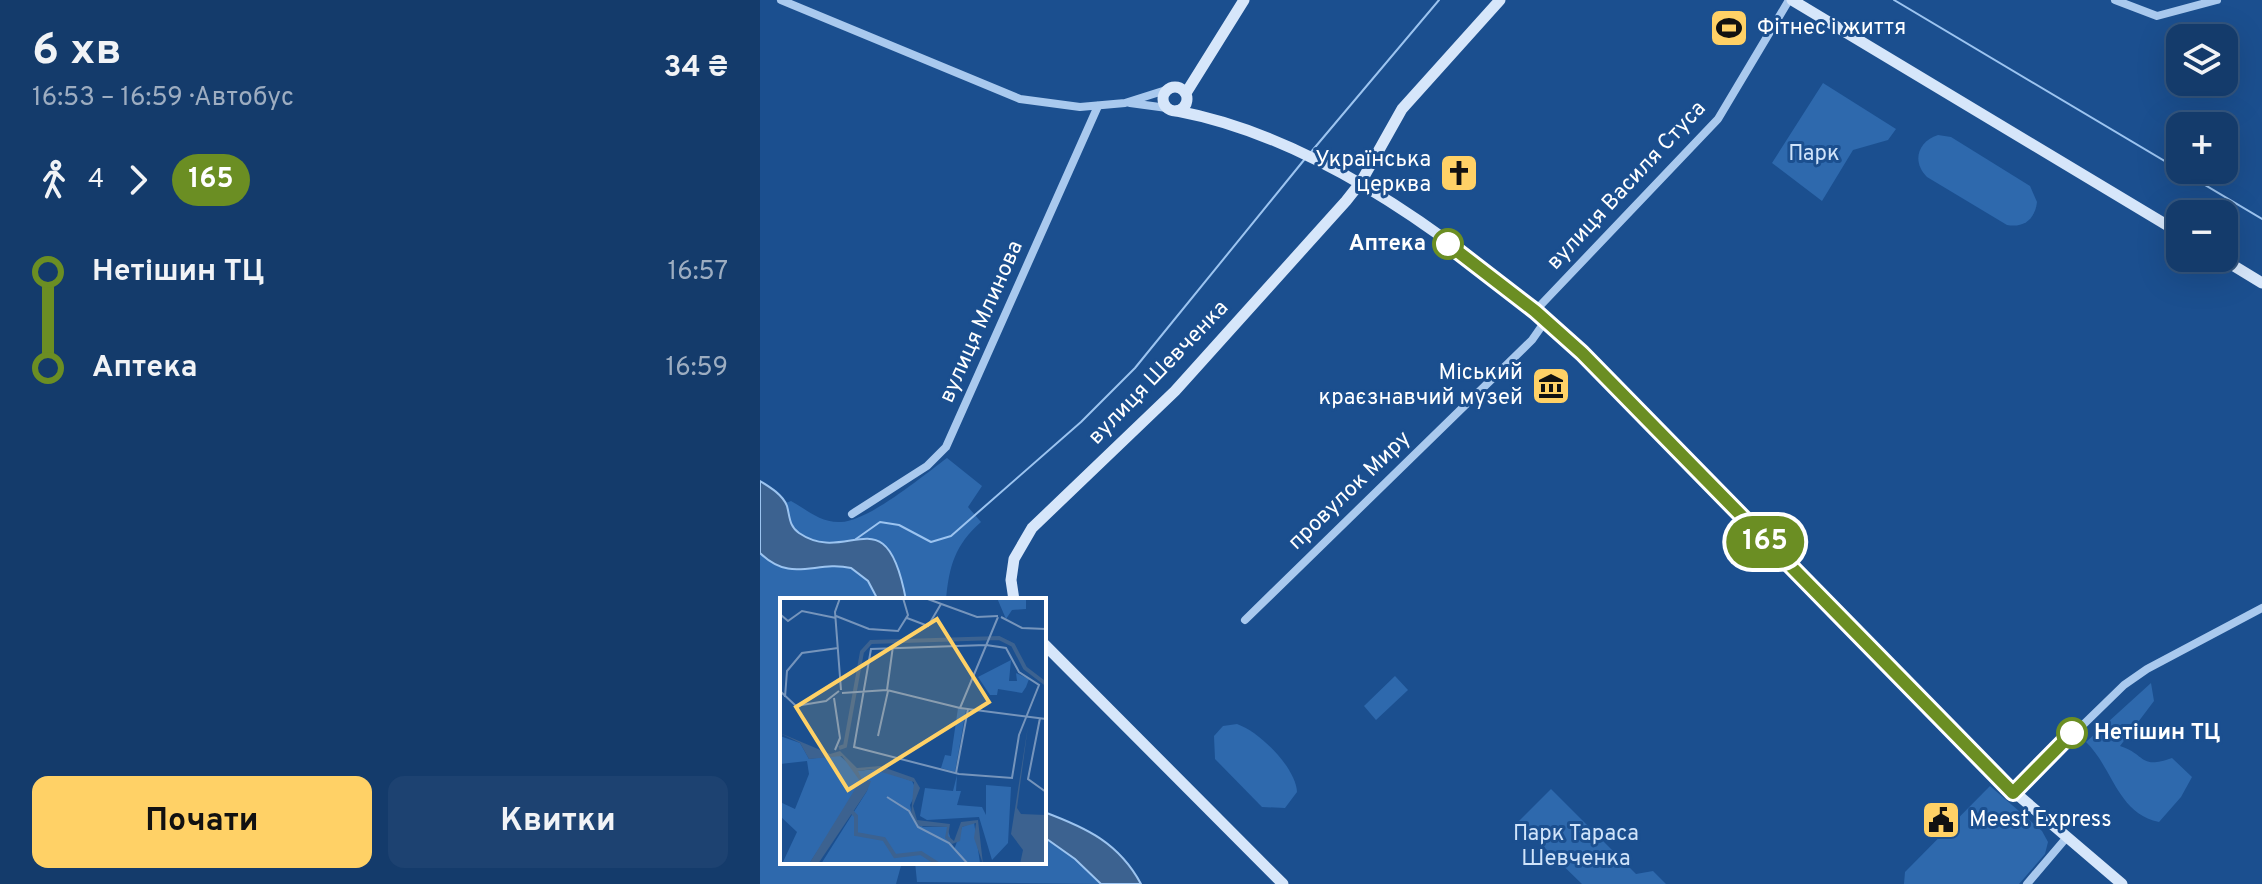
<!DOCTYPE html>
<html lang="uk">
<head>
<meta charset="utf-8">
<style>
  :root { --surface:#143b6b; --page:#1d4271; --text:#f1f3f6; --muted:#9dadc1; --line:#33557e; --accent:#ffd166 }
  body { margin:0; font-family:Overpass,sans-serif; background:var(--page); color:var(--text); height:100vh; display:flex; flex-direction:column; font-size:30px; white-space:nowrap }
  * { box-sizing:border-box; margin:0 }
  p { font-size:26px; color:var(--muted) }
  .icon { flex:none; width:44px; height:44px; fill:none; stroke:currentColor; stroke-width:2; stroke-linecap:round; stroke-linejoin:round }
  .map { position:relative; flex:1; overflow:hidden }
  .drawer { display:flex; flex-direction:column; background:var(--surface); width:760px }
  .drawer>* { flex:none }
  .badge { padding:0 16px; border-radius:26px; font-size:28px; line-height:52px }
  .tools { position:absolute; left:1406px; top:24px; display:grid; gap:16px }
  .tools a { display:grid; place-items:center; width:72px; height:72px; border-radius:16px; background:var(--surface); box-shadow:0 8px 32px #0002,0 0 0 2px var(--line); font-size:40px }
  .map>.badge { position:absolute; translate:-50% -50%; box-shadow:0 0 0 4px #fff }
  .legs { display:flex; align-items:center; gap:12px; height:88px; padding:0 32px; font-size:26px }
  .legs p { margin-inline-start:auto }
  .headline { display:flex; align-items:center; justify-content:space-between; height:136px; padding:0 32px }
  h1 { font-size:44px; font-weight:700; line-height:60px }
  .action { display:flex; gap:16px; margin-top:auto; padding:16px 32px }
  .action a { flex:1; height:92px; border-radius:16px; background:var(--accent); color:#111; font-size:32px; font-weight:700; line-height:92px; text-align:center }
  .action a+a { background:var(--page); color:var(--text) }
  ul { padding:0 32px; list-style:none }
  li { display:flex; align-items:center; gap:28px; height:96px; font-size:30px }
  li i { display:grid; place-items:center; width:12px; height:100%; margin:0 10px; background:currentColor }
  li i::after { content:''; width:20px; height:20px; margin:-10px; border:6px solid; border-radius:50%; background:var(--surface) }
  li p { margin-inline-start:auto }
  li:first-child i { background:linear-gradient(#0000 50%,currentColor 0) }
  li:last-child i { background:linear-gradient(currentColor 50%,#0000 0) }
  main { display:flex; flex:1; min-height:0 }
  .map>svg:first-child { display:block }
  .green { fill:#2e69ad }
  .water { fill:#3c6290; stroke:#9cc4f0; stroke-width:2 }
  .lines { fill:none; stroke-linecap:round; stroke-linejoin:round }
  .stream { stroke:#9cc4f0; stroke-width:2 }
  .street { stroke:#a9c9ee; stroke-width:8 }
  .secondary { stroke:#d6e6fa; stroke-width:11 }
  .line-1-casing { stroke:#fff; stroke-width:18 }
  .line-1 { stroke:#6b8e23; stroke-width:12 }
  .stop-1-dot { fill:#fff; stroke:#6b8e23; stroke-width:4 }
  .labels { text-anchor:middle; dominant-baseline:central; stroke-width:6; stroke-linejoin:round; paint-order:stroke }
  .poi-label { font-size:22px; fill:#fff; stroke:#1b4f8f; text-anchor:start }
  .park-label { font-size:22px; fill:#cfe3fa; stroke:#1b4f8f }
  .street-label { font-size:22px; fill:#fff; stroke:#1b4f8f }
  .stop-label { font-size:22px; font-weight:bold; fill:#fff; stroke:#1b4f8f; text-anchor:end }
  .inset-river { fill:none; stroke:#3c6290; stroke-width:4 }
  .inset-road { fill:none; stroke:#7695bc; stroke-width:2 }
  .view { fill:#ffd166; fill-opacity:0.15; stroke:#ffd166; stroke-width:4 }
  .inset-edge { fill:none; stroke:#fff; stroke-width:4 }
</style>
</head>
<body>
<main>
<section class="drawer">
<div class="headline"><div><h1>6 хв</h1><p>16:53 – 16:59 · Автобус</p></div><b>34 ₴</b></div>
<div class="legs"><svg class="icon" aria-label="walk" viewBox="0 0 24 24"><circle cx="13" cy="4" r="2"/><path d="M13 8l-2 6 4 7M11 14l-3 7M7 12l3-4h3l4 4"/></svg>4<svg class="icon" aria-label="forward" viewBox="0 0 24 24"><path d="M9 5l7 7-7 7"/></svg><b class="badge" style="background:#6b8e23;color:#fff">165</b></div>
<ul>
<li><i style="color:#6b8e23"></i><b>Нетішин ТЦ</b><p>16:57</p></li>
<li><i style="color:#6b8e23"></i><b>Аптека</b><p>16:59</p></li>
</ul>
<div class="action"><a>Почати</a><a>Квитки</a></div>
</section>
<div class="map">
<svg width="1502" height="884" viewBox="0 0 1502 884">
  <rect width="100%" height="100%" fill="#1b4f8f"/>
  <g class="green">
    <polygon points="1063,83 1136,129 1128,140 1093,150 1062,201 1012,163"/>
    <path d="M1178,135l13,2 79,49 7,16c-2,17 -13,26 -30,23l-80,-48c-15,-15 -10,-35 11,-42z"/>
    <path d="M187,458l35,28 -14,21 13,15c-26,23 -32,44 -35,78h-40l-5,-20 -16,-33c-12,-2 -26,-5 -38,-5 -32,0 -56,0 -61,-39l5,-2c17,9 29,22 50,21 28,-1 83,-47 106,-64z"/>
    <path d="M0,553c29,27 57,7 91,15l17,13 10,19h-96v262h120l-6,22h-136z"/>
    <polygon points="635,676 648,690 616,720 604,706"/>
    <path d="M1391,683l3,18 -34,45c26,8 19,24 52,12l20,19 -11,20 -22,25c-42,-9 -46,-54 -73,-80z"/>
    <path d="M477,724c23,8 59,44 60,68l-12,16 -23,-1 -47,-48 -1,-23 9,-10z"/>
    <polygon points="1230,786 1282,831 1288,842 1285,854 1259,884 1144,884 1145,872"/>
    <polygon points="791,789 876,874 893,871 906,884 822,884 758,822"/>
    <polygon points="284,837 315,859 341,884 157,882 155,862 284,862"/>
  </g>
  <g class="water">
    <path d="M0,481c10,6 23,14 27,25 3,11 2,20 12,27 50,34 87,-41 107,67h-28l-10,-19 -17,-13c-36,-8 -59,16 -91,-15z"/>
    <path d="M284,812c43,16 75,31 97,72h-40l-26,-25 -31,-22z"/>
  </g>
  <g class="lines">
    <g class="stream">
      <polyline points="1134,0 1502,219"/>
      <polyline points="551,152 679,0"/>
      <polyline points="96,539 120,522 139,525 171,542 191,536 321,422 375,368 544,160"/>
    </g>
    <g class="street">
      <polyline points="21,0 260,99 320,107 365,103 406,90"/>
      <polyline points="1355,0 1397,16 1457,0"/>
      <polyline points="370,103 407,108"/>
      <polyline points="775,311 958,119 1029,0"/>
      <polyline points="92,514 167,466 186,447 338,106"/>
      <polyline points="485,620 772,340 786,320"/>
      <polyline points="1253,793 1364,685 1387,669 1502,608"/>
      <polyline points="1267,884 1307,837"/>
    </g>
    <g class="secondary">
      <polyline points="1032,0 1420,233"/>
      <circle cx="415" cy="99" r="12"/>
      <polyline points="426,93 484,0"/>
      <path d="M417,111c148,28 296,141 405,242l396,408 144,123"/>
      <polyline points="1461,258 1502,283"/>
      <polyline points="254,600 251,580 254,559 272,528 415,391 586,201 601,182 642,109 740,0"/>
      <polyline points="284,644 523,884"/>
    </g>
  </g>
  <g class="lines">
    <defs>
      <polyline id="line-1" points="688,244 775,311 822,353 1253,793 1312,733"/>
    </defs>
    <use href="#line-1" class="line-1-casing"/>
    <use href="#line-1" class="line-1"/>
  </g>
  <defs>
    <symbol id="stadium-square" viewBox="-11 -11 22 22"><rect x="-9" y="-9" width="18" height="18" rx="4" fill="#ffd166" stroke="#1b4f8f"/><path d="M0-5a6.5 5 0 1 0 0 10a6.5 5 0 1 0 0-10ZM-3.5-1.8h7v3.6h-7Z" fill="#111"/></symbol>
    <symbol id="church-square" viewBox="-11 -11 22 22"><rect x="-9" y="-9" width="18" height="18" rx="4" fill="#ffd166" stroke="#1b4f8f"/><path d="M-1.2-6h2.4v3.5h3.3v2.4h-3.3V6h-2.4V-.1h-3.3v-2.4h3.3Z" fill="#111"/></symbol>
    <symbol id="museum-square" viewBox="-11 -11 22 22"><rect x="-9" y="-9" width="18" height="18" rx="4" fill="#ffd166" stroke="#1b4f8f"/><path d="M0-6L6-3V-2H-6V-3ZM-5-1h2V3h-2ZM-1-1h2V3h-2ZM3-1h2V3H3ZM-6 4H6V6H-6Z" fill="#111"/></symbol>
    <symbol id="civic-square" viewBox="-11 -11 22 22"><rect x="-9" y="-9" width="18" height="18" rx="4" fill="#ffd166" stroke="#1b4f8f"/><path d="M-.6-6.5H3V-4.5H.6V-3L4-1V1h2V6H-6V1h2V-1L-.6-3ZM-1.2 2.5V6h2.4V2.5Z" fill="#111"/></symbol>
  </defs>
  <g fill-rule="evenodd">
    <use href="#stadium-square" x="947" y="6" width="44" height="44"/>
    <use href="#church-square" x="677" y="151" width="44" height="44"/>
    <use href="#museum-square" x="769" y="364" width="44" height="44"/>
    <use href="#civic-square" x="1159" y="798" width="44" height="44"/>
  </g>
  <g class="stop-1-dot">
    <circle cx="688" cy="244" r="14"/>
    <circle cx="1312" cy="733" r="14"/>
  </g>
  <g class="labels">
    <g class="poi-label">
      <text x="997" y="28">Фітнес і життя</text>
      <text x="671" y="160" text-anchor="end">Українська<tspan x="671" dy="25">церква</tspan></text>
      <text x="763" y="373" text-anchor="end">Міський<tspan x="763" dy="25">краєзнавчий музей</tspan></text>
      <text x="1209" y="820">Meest Express</text>
    </g>
    <g class="park-label">
      <text x="1054" y="154">Парк</text>
      <text x="816" y="834">Парк Тараса<tspan x="816" dy="25">Шевченка</tspan></text>
    </g>
    <g class="street-label">
      <text transform="translate(867 186) rotate(-47)">вулиця Василя Стуса</text>
      <text transform="translate(222 322) rotate(-66)">вулиця Млинова</text>
      <text transform="translate(399 373) rotate(-46)">вулиця Шевченка</text>
      <text transform="translate(590 491) rotate(-44)">провулок Миру</text>
    </g>
    <g class="stop-label">
      <text x="666" y="244">Аптека</text>
      <text x="1334" y="733" text-anchor="start">Нетішин ТЦ</text>
    </g>
  </g>
  <g transform="translate(20 598)">
    <rect width="266" height="266" fill="#1b4f8f"/>
    <path d="M217,0h29v11l-14,1 -6,9zM231,62l-2,21h8l-1,-8 13,6 -3,8 -4,6 -24,-4 -1,6h-7l-12,-18zM178,110l8,2 -11,62 -14,-4 4,-13 6,1zM0,138l20,7 9,16 30,-4 18,16 19,-2 36,12 5,10 -7,14 3,14 10,8h24l7,23 8,-23 12,-5 6,41 -159,1 46,-73 2,-10 -9,-2 -2,11 -49,74h-27l15,-32 -17,-16v-14l15,7 14,-35 -2,-13 -27,3zM177,177l-1,16h5l-4,14 25,2 4,8v-30l25,2 -3,56 -16,17 -13,-43 -52,3 -7,-4 5,-28 28,3z" fill="#2e69ad"/>
    <path d="M248,128l-11,82 4,6 25,1v49h-26l3,-14 -12,-16zM0,135l50,21 10,-3 17,17 23,-2 34,12 6,10 -7,18 4,14 33,4 -2,12 6,5 7,-19 17,-2 5,44 -9,-26 2,-15 -14,4 -2,14 -8,3 -7,-6 2,-11 -28,-1 -8,-11 3,-33 -42,-13 -14,2 4,9 9,1 -4,10 -49,73h-9l51,-83 -18,-25 -33,3 -9,-16z" fill="#3c6290"/>
    <path class="inset-river" d="M59,150l6,-2 17,-94 9,-10 128,-4 14,7 12,23 21,16M70,212l6,6v18l28,5 11,17 26,-3 17,11"/>
    <path class="inset-road" d="M60,0l-5,14 6,78M145,0l52,19 21,-1M1,17l7,6 14,-10 34,7M56,18l33,13 29,2 10,-16 -5,-17M221,19l21,11 24,1M127,20l21,8 13,-22M206,47l20,3 13,24 20,13 -20,50 -7,43 -53,-4 -105,-27 17,-98zM107,92l6,-44M0,93l16,15 30,-5 13,-10M62,95l45,-3 73,18 86,11M5,99l2,-26 15,-18 36,-5M54,100l6,40 -5,12M180,110l38,-91M260,120l-12,61 18,13M98,138l10,-45M176,175l12,-64M107,199l22,14 9,16 31,16 19,21"/>
    <path class="view" d="M157,21l52,83 -141,88 -52,-83z"/>
    <rect width="266" height="266" class="inset-edge"/>
  </g>
</svg>
<div class="tools">
<a><svg class="icon" aria-label="layers" viewBox="0 0 24 24"><path d="M12 4l9 5-9 5-9-5zM3 14l9 5 9-5"/></svg></a>
<a>+</a>
<a>−</a>
</div>
<b class="badge" style="left:1005px;top:542px;background:#6b8e23;color:#fff">165</b>
</div>
</main>
</body>
</html>
